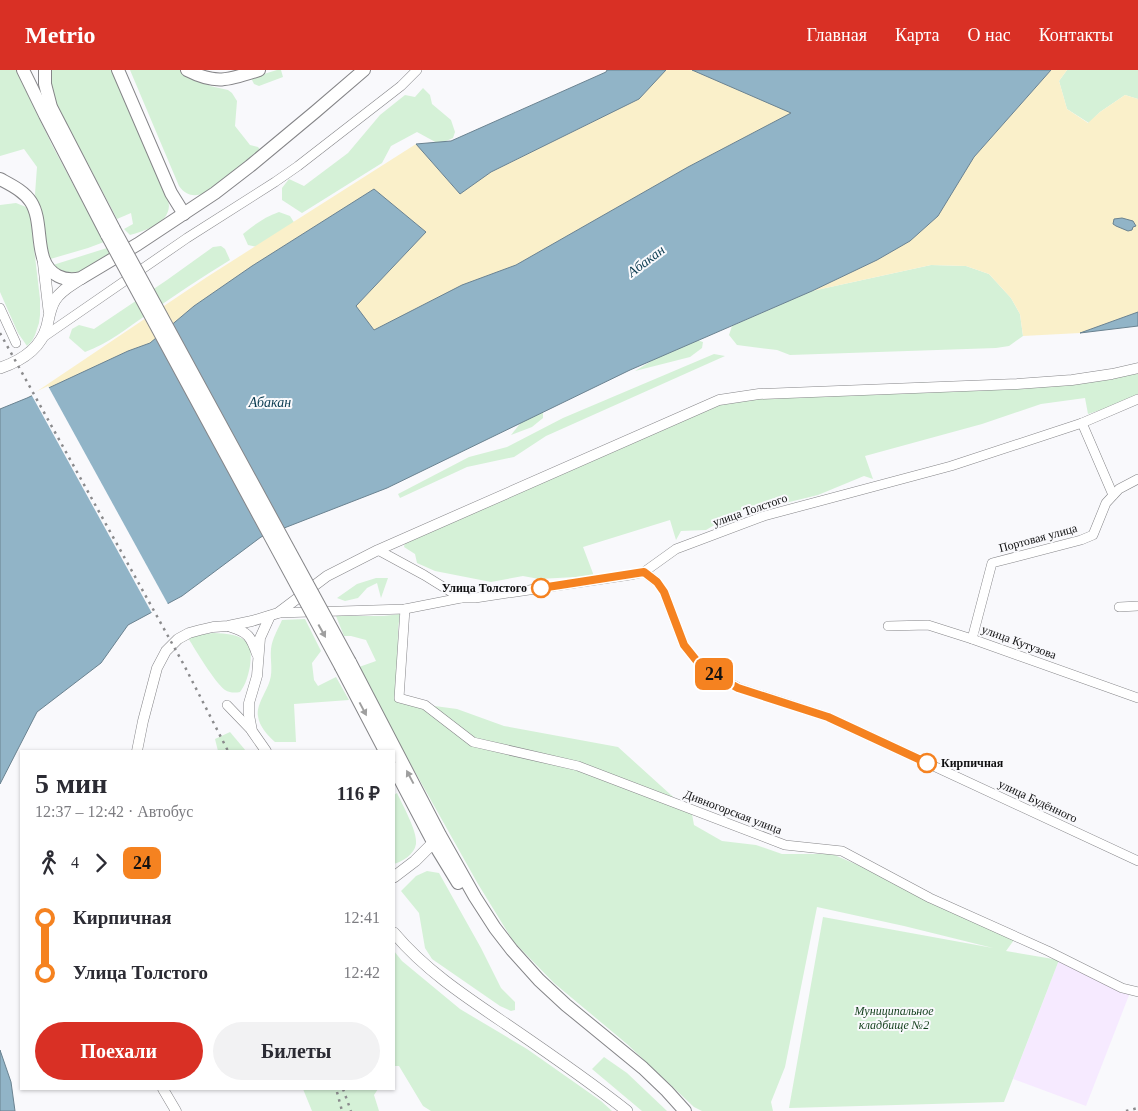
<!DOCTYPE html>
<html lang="ru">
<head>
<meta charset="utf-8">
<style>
  :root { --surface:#fff; --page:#f2f2f3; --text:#2b2b33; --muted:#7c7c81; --accent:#d93025 }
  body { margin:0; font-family:Georgia,serif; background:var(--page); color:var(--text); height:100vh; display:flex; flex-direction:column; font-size:19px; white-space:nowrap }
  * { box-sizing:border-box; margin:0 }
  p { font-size:16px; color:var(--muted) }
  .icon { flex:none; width:28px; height:28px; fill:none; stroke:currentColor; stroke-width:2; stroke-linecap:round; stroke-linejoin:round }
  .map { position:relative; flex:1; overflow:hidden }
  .drawer { position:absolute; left:20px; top:680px; width:375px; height:340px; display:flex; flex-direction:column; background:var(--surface); border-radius:0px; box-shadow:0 1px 4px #0004 }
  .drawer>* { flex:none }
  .badge { padding:0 10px; border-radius:8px; font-size:18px; line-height:32px }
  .map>.badge { position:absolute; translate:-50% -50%; box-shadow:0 0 0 2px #fff }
  .legs { display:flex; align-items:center; gap:8px; height:55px; padding:0 15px; font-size:16px }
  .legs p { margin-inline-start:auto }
  .overview { display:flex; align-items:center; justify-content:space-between; height:85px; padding:0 15px }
  h1 { font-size:28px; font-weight:700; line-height:38px }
  .primary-button { display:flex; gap:10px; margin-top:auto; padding:10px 15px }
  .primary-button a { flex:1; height:58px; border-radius:30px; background:var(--accent); color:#fff; font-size:20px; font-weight:700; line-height:58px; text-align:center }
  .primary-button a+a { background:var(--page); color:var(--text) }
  ul { padding:0 15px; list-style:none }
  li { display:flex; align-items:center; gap:18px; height:55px; font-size:19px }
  li i { display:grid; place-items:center; width:8px; height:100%; margin:0 6px; background:currentColor }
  li i::after { content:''; width:12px; height:12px; margin:-6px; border:4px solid; border-radius:50%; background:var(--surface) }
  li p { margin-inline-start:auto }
  li:first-child i { background:linear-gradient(#0000 50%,currentColor 0) }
  li:last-child i { background:linear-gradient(currentColor 50%,#0000 0) }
  header { display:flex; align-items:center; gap:30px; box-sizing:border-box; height:70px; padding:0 25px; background:var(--accent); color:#fff }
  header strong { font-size:24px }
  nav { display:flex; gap:28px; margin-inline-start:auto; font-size:18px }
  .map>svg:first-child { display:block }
  .industrial { fill:#f6eaff }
  .green { fill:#d5f1d7 }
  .sand { fill:#faf0ca }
  .water { fill:#91b4c7; stroke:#6a8290 }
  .pier { fill:#f9f9fc }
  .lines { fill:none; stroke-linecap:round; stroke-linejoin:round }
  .minor-casing { stroke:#858588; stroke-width:10 }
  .tertiary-casing { stroke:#858588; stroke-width:11 }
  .secondary-casing { stroke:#858588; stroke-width:12 }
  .primary-casing { stroke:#858588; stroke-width:14 }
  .minor { stroke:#fff; stroke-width:9 }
  .tertiary { stroke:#fff; stroke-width:10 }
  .secondary { stroke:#fff; stroke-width:11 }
  .primary { stroke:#fff; stroke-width:12 }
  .rail { stroke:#8a8a8c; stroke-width:2.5; stroke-dasharray:2.5 5; stroke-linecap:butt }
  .primary-bridge-casing { stroke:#858588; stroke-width:14; stroke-linecap:butt }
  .primary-bridge { stroke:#fff; stroke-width:12 }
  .oneway { fill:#9f9f9f }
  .line-1-casing { stroke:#fff; stroke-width:11 }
  .line-1 { stroke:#f58220; stroke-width:8 }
  .stop-1-dot { fill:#fff; stroke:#f58220; stroke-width:2.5 }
  .labels { text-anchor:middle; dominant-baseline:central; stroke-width:4; stroke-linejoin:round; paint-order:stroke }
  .street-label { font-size:12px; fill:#0e0e0f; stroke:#f9f9fc }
  .stop-label { font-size:12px; font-weight:bold; fill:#0e0e0f; stroke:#f9f9fc; text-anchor:end }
  .park-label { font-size:12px; font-style:italic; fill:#123e1b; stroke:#f9f9fc }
  .water-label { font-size:14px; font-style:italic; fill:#0c3c51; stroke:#f9f9fc }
</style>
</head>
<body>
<header>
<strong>Metrio</strong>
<nav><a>Главная</a><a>Карта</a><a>О нас</a><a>Контакты</a></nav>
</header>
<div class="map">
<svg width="1138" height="1041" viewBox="0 0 1138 1041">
  <rect width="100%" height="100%" fill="#f9f9fc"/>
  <polygon class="industrial" points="1059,890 1131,920 1086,1036 1013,1009"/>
  <g class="green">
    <polygon points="0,0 16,0 52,75 104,172 88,178 47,190 35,124 37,97 24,79 0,86"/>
    <path d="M49,0h65l51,121c1,5 4,10 4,15 -1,19 -26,25 -39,29l-6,-6 9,-5 -2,-11 -14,6 -60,-114 -6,-14z"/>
    <path d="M130,0h52l22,9 6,7 18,4 4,3 5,8 -2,25 15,19 8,2 3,4 -56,42c-10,4 -19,3 -26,-7z"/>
    <polygon points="277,0 281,0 283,7 259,16 254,14 251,8"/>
    <polygon points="1067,0 1138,0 1138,29 1125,25 1100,42 1089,53 1067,39 1059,11"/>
    <polygon points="423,18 430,25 432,34 451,50 455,62 453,68 439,74 417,62 391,76 382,93 302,143 282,130 282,118 289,109 304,116 348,83 380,45 405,25 415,27"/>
    <polygon points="16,133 26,137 30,144 40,229 40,245 39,253 35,265 32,271 27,276 18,263 0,222 0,135"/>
    <path d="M279,142l11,4 5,8 -38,23 -9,-2 -5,-11c12,-10 22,-17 36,-22z"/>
    <path d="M221,176l4,3 5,11c-28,17 -55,35 -82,54 -20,13 -40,30 -63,38l-16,-14 3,-9 7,-4 15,4 73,-49 46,-33z"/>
    <path d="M107,178l4,5c-19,13 -36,30 -58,12z"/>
    <polygon points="931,195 966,196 989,204 1011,228 1020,244 1023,266 1009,276 996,278 790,285 777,280 737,275 729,265 732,256 812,221"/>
    <polygon points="697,270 703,272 702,278 690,287 635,301 676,276"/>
    <polygon points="714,284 725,286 546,366 514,387 467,397 400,428 398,424 469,387 507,377 563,348"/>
    <polygon points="1138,293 1138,328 1088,344 1085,328 1041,334 982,354 865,386 873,409 864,406 818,425 773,436 735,443 706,460 681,461 676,470 670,450 583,477 594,506 539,509 523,506 491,512 435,501 417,493 415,484 404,477 407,462 506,419 739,322 869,323 924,312 962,316 1097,305"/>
    <polygon points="543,338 543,348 532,357 511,365 527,345"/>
    <polygon points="376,508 388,508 381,528 377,513 367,518 358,528 345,531 337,528 357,514"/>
    <polygon points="400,544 398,559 397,631 457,639 504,656 618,677 692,744 694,755 722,771 756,775 782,784 832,784 872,801 1014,870 1006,881 1059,890 1004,1032 789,1038 823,847 993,878 904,856 817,837 785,997 771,1032 773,1041 702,1041 694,1037 627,974 554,913 513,871 478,814 391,659 359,597 376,591 366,570 351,566 344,566 336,546 384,546"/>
    <path d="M305,549l16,32 -9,12 2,17 4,6 18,-9 13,23 -55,4 2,38h-21c-7,-6 -16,-16 -17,-26 -2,-11 9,-25 12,-36 3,-10 0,-21 1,-31 1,-10 7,-20 11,-29z"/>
    <path d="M214,563c24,1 41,4 36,33 -2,10 -4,18 -10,26 -5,1 -10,1 -15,-2 -12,-10 -28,-38 -37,-52l12,-4z"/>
    <polygon points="230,662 246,681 218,681 215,669"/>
    <path d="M397,723c5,11 21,39 19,51 -2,11 -13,17 -22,20v-69z"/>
    <polygon points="427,801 439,803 481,878 501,918 515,932 515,940 511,941 500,936 432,889 425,878 419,843 401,821 416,806"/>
    <polygon points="394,881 402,891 460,939 527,979 601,1031 612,1041 431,1041 423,1036 399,996 394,996"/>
    <polygon points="604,987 627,1003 667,1041 642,1041 592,999"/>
    <polygon points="303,1019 378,1019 374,1025 379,1041 312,1041"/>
  </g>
  <g class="sand">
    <polygon points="666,0 692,0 792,43 688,97 516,195 462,215 374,260 356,236 426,162 374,119 252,196 194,236 150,273 128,281 27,328 207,207 416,74 460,124 491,102 639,29"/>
    <polygon points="1051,0 1067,0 1059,11 1067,39 1088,53 1100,42 1125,25 1138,29 1138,242 1080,263 1023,266 1020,244 1011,228 989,204 966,196 931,195 812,221 877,190 910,171 938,146 974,87"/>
  </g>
  <g class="water">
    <polygon points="607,0 666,0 639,29 491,102 460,124 416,74 451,71 606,2"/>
    <polygon points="692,0 1051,0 974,87 938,146 910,171 877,190 812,221 630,300 387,418 261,467 182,526 128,555 101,593 37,642 0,714 0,339 27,328 128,281 150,273 194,236 252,196 374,119 426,162 356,236 374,260 462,215 516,195 688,97 791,43"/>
    <polygon points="1122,148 1133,151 1136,156 1133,157 1132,160 1128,161 1116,156 1113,154 1114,149"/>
    <polygon points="1138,242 1138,256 1080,263"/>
    <polygon points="0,980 11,1012 15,1041 0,1041"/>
  </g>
  <polygon class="pier" points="48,316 169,536 153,545 31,324"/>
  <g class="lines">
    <defs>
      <g id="minor">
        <polyline points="0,238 16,273"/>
        <polyline points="42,268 187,168 275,112 298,96 401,16 417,0"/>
        <polyline points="1082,353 1113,425"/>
        <polyline points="378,480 424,505 461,528 475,528 630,505 644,502 676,479 764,446 951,396 1082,353 1138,329"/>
        <polyline points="644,502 657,512 664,522 684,575 696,590 718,607 739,618 828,647 1138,791"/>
        <polyline points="1119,537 1138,536"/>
        <polyline points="405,539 399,628 425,635 473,672 578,696 785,775 842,781 930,828 1048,881 1122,918 1138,922"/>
        <polyline points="278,543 405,539 461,528"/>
        <polyline points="888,556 928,555 972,569 1138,628"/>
        <polyline points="972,569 992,493 1081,470 1093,465 1106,433 1119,419 1138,409"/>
        <polyline points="227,635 252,661"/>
      </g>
      <g id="tertiary">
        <path d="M231,557c17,5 20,10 26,27"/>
        <polyline points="137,681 143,651 157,598 166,581 178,569 189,563 200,560 213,557 228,556 252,551 278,543 327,506 378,480 719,330 759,324 1017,314 1072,310 1112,304 1138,298"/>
        <polyline points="266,681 252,661 249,645 249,633 257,606 260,568 270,546"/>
        <polyline points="163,1019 176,1041"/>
      </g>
      <g id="secondary">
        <polyline points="43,189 49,240"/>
        <path d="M0,298c21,-7 41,-20 47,-42 2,-9 3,-18 8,-26 6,-10 17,-15 27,-22"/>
        <polyline points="394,807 415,791 439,767"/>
        <path d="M394,863c31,37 72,64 112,91 41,28 82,56 121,87"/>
      </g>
      <g id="primary">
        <polyline points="23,0 45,45 107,165"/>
        <polyline points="45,0 45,14 52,41"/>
        <polyline points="118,0 171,123 184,144"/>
        <path d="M187,0c29,15 42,10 72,0"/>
        <polyline points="52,39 114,159"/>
        <path d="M0,109c11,6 24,12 31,23 14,22 1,61 27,74 8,4 15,4 23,2l57,-34 77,-51 35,-27 65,-54 49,-42"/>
        <polyline points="350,592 440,765 475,827 495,858 512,880 539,910 566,935 643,998 667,1021 685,1041"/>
        <polyline points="341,597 385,681"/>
        <polyline points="394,698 433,772 458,813"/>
      </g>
    </defs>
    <use href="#minor" class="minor-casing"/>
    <use href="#tertiary" class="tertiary-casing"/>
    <use href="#secondary" class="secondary-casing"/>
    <use href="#primary" class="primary-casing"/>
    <use href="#minor" class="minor"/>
    <use href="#tertiary" class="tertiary"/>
    <use href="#secondary" class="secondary"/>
    <use href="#primary" class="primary"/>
    <g class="rail">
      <polyline points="0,263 184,595 228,681"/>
      <polyline points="343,1019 351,1041"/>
      <polyline points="337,1022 342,1041"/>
      <polyline points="1126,1041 1138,1038"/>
    </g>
    <defs>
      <g id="primary-bridge">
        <polyline points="114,159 350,592"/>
        <polyline points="107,165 341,597"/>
      </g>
    </defs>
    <use href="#primary-bridge" class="primary-bridge-casing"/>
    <use href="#primary-bridge" class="primary-bridge"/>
  </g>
  <defs><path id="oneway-solid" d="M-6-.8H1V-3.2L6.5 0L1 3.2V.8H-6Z" transform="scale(1.25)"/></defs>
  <g class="oneway">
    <use href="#oneway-solid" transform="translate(322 561) rotate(61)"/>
    <use href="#oneway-solid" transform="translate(363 639) rotate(62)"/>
    <use href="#oneway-solid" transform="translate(410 707) rotate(-118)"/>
  </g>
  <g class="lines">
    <defs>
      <polyline id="line-1" points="541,518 644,502 657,512 664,522 684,575 696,590 718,607 738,618 828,647 927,693"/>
    </defs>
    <use href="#line-1" class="line-1-casing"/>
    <use href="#line-1" class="line-1"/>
  </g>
  <g class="stop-1-dot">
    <circle cx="541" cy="518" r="9"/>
    <circle cx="927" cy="693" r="9"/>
  </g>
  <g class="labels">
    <g class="street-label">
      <text transform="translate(750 440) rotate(-19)">улица Толстого</text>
      <text transform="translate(1038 468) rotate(-15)">Портовая улица</text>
      <text transform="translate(1019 572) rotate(20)">улица Кутузова</text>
      <text transform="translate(1038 731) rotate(25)">улица Будённого</text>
      <text transform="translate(733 742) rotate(21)">Дивногорская улица</text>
    </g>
    <g class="stop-label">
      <text x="527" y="518">Улица Толстого</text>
      <text x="941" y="693" text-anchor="start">Кирпичная</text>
    </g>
    <g class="park-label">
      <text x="894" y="941">Муниципальное<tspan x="894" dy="14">кладбище №2</tspan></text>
    </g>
    <g class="water-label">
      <text transform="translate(646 191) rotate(-37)">Абакан</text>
      <text x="270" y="332">Абакан</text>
    </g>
  </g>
</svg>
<b class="badge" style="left:714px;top:604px;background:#f58220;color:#111">24</b>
<section class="drawer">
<div class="overview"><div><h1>5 мин</h1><p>12:37 – 12:42 · Автобус</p></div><b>116 ₽</b></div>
<div class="legs"><svg class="icon" aria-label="walk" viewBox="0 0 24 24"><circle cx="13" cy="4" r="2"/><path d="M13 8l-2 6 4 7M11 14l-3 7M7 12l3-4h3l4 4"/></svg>4<svg class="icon" aria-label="forward" viewBox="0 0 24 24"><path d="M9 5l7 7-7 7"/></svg><b class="badge" style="background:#f58220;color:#111">24</b></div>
<ul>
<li><i style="color:#f58220"></i><b>Кирпичная</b><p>12:41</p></li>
<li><i style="color:#f58220"></i><b>Улица Толстого</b><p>12:42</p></li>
</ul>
<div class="primary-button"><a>Поехали</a><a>Билеты</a></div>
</section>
</div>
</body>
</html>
